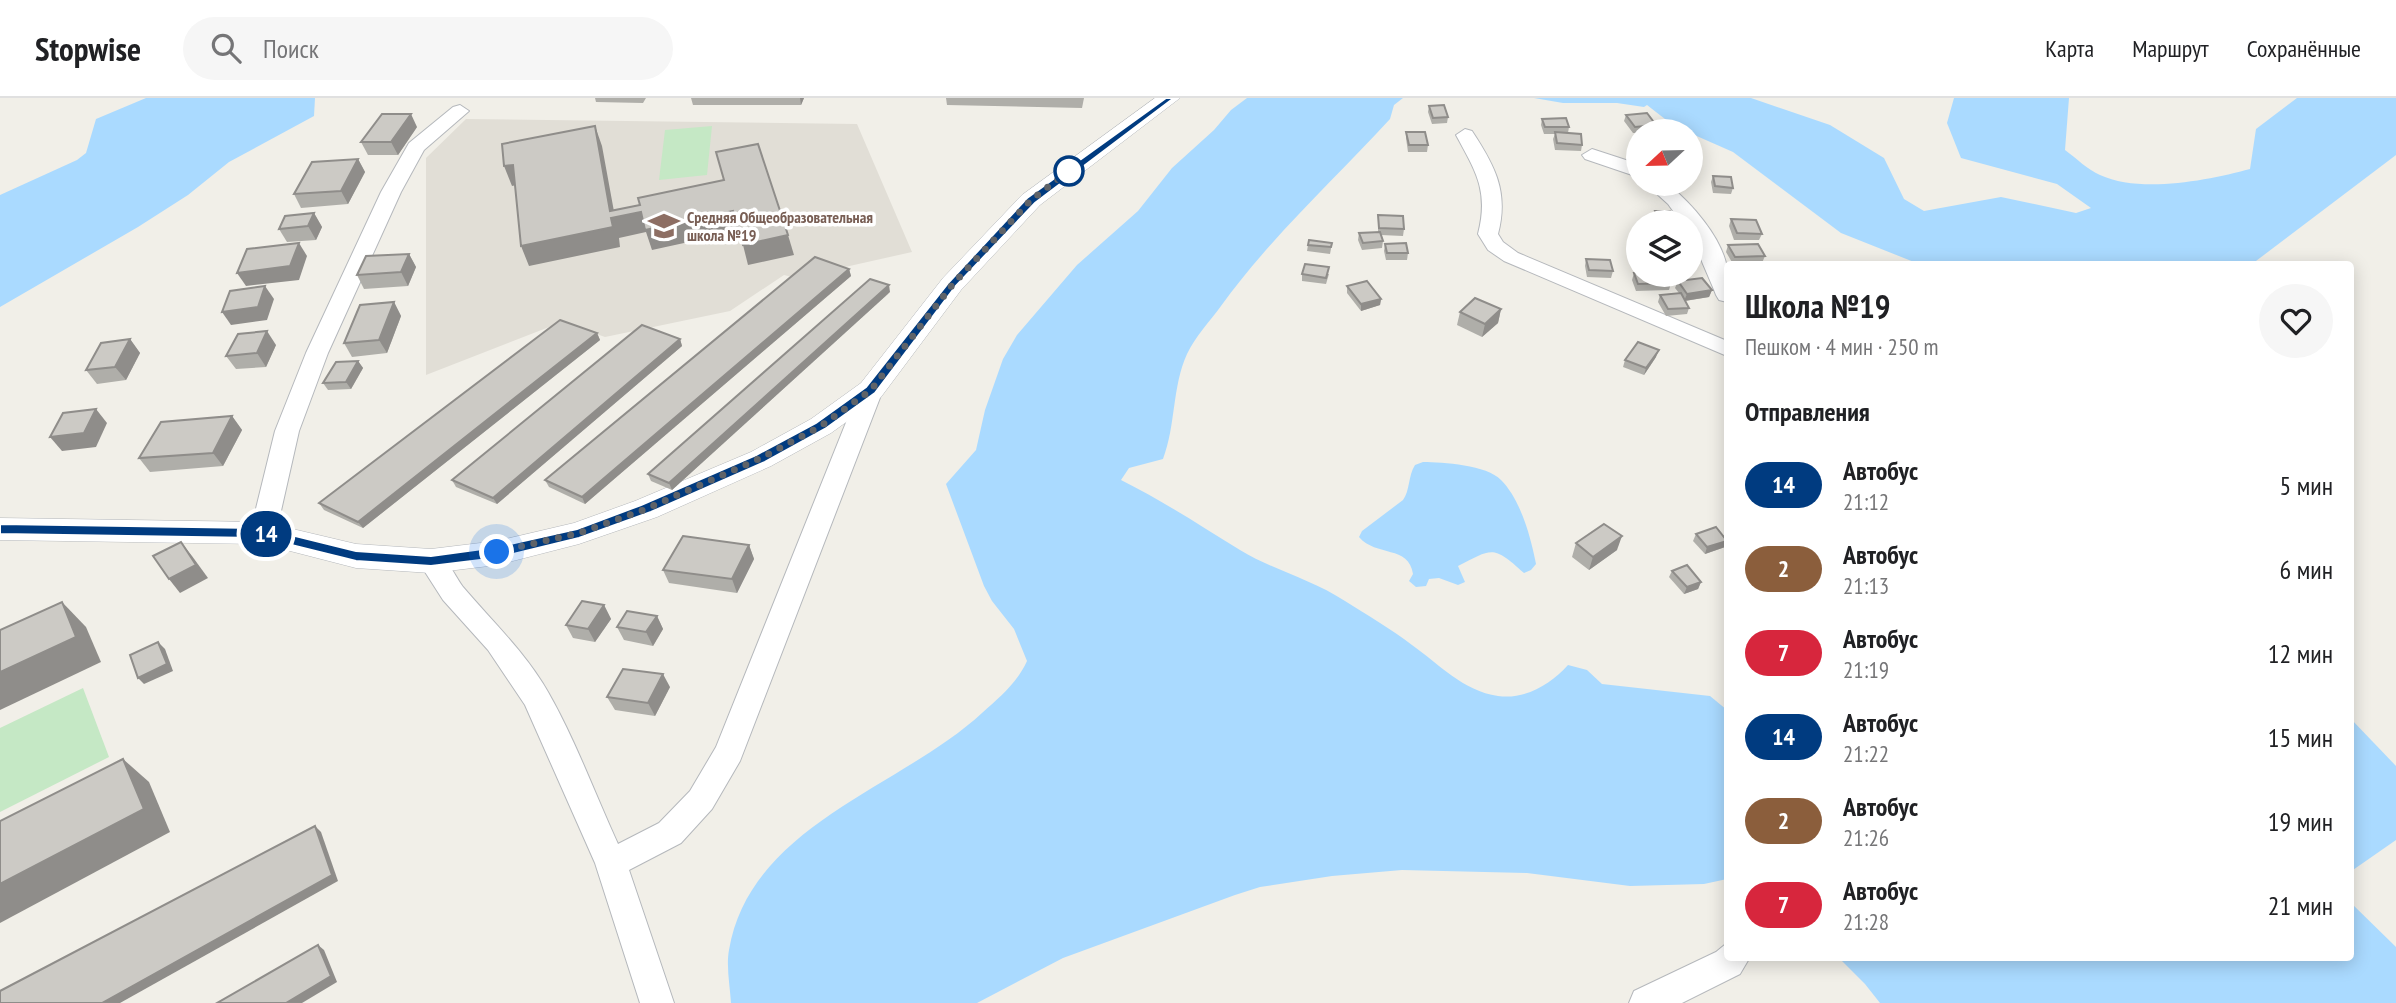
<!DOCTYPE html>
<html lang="ru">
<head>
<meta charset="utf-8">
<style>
  :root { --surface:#fff; --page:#f6f6f6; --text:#202124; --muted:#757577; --line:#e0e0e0 }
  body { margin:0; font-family:"PT Sans Narrow",sans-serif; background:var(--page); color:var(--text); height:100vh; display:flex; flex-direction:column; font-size:26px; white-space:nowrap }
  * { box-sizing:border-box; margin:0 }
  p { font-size:23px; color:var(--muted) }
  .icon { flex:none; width:38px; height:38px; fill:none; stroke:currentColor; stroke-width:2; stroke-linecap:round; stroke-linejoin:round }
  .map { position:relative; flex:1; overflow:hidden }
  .sheet { position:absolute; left:1724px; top:163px; width:630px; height:700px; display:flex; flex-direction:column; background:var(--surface); border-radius:7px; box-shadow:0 4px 18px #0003 }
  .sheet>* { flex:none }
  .badge { padding:0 14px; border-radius:23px; font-size:24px; line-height:46px }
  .needle { width:46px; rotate:248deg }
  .buttons { position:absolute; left:1626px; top:21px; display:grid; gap:14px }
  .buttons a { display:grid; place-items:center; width:77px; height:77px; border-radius:50%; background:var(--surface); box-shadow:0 4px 18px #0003; font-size:35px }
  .you { position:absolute; width:35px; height:35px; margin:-18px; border:5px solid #fff; border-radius:50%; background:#1a73e8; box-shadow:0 0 0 10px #1a73e833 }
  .map>.badge { position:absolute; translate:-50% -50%; box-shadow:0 0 0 4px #fff }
  h2 { padding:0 21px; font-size:26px; line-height:63px }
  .round { display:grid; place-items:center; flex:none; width:74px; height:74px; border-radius:37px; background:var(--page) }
  .headline { display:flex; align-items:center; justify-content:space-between; height:119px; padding:0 21px }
  h1 { font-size:33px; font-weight:600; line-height:52px }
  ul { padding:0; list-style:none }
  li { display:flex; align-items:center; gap:21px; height:84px; padding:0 21px }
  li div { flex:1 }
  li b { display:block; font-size:26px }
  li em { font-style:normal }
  li .badge { min-width:77px; font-weight:700; text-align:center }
  header { display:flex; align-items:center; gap:42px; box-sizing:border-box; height:98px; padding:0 35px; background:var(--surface); border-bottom:2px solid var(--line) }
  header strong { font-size:33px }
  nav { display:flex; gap:38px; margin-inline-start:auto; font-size:24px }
  .search { width:490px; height:63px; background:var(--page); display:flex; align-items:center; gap:18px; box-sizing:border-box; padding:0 24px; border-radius:38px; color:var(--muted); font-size:26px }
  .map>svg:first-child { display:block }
  .education { fill:#e1ded6 }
  .green { fill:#c5e8c5 }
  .water { fill:#aadaff }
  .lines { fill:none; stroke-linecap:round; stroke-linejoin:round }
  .minor-casing { stroke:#b5b8bc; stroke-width:2 }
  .tertiary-casing { stroke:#b5b8bc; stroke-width:1 }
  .minor { fill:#fff; fill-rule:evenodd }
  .tertiary { fill:#fff; fill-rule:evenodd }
  .wall { fill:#afaea9 }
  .shaded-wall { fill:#8f8d8a }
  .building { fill:#cccac5; stroke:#8f8d8a; stroke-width:2 }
  .line { fill:#003b80; stroke:#fff; stroke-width:2 }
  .walk { stroke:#5f6368; stroke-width:7; stroke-dasharray:0 12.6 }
  .stop-dot { fill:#fff; stroke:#003b80; stroke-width:3.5 }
  .labels { text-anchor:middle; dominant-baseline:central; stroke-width:7; stroke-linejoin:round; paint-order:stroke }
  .far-education-label { font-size:16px; font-weight:bold; fill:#785e54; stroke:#fff; text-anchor:start }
</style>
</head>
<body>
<header>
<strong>Stopwise</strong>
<div class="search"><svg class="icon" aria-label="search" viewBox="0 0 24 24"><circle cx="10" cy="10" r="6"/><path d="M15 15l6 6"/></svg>Поиск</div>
<nav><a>Карта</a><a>Маршрут</a><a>Сохранённые</a></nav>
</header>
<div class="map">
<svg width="2396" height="905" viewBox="0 0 2396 905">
  <rect width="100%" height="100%" fill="#f1efe8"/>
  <polygon class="education" points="466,21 857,26 912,154 796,180 784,177 730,213 605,239 562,224 426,277 426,60"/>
  <g class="green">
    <polygon points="712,28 707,77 659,82 665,32"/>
    <polygon points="83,590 109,659 0,714 0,630"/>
  </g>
  <g class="water">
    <polygon points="146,0 315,0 314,18 229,64 188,97 138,129 0,209 0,97 77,62 86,55 96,21"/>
    <path d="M1247,0h156l-9,7 -4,14c-57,62 -119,118 -169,187 -11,15 -26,31 -34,48 -15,33 -11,71 -24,105l-34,9 -8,12c42,21 80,46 119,70 33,20 71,29 105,51 22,14 46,28 67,44 27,19 51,46 86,51 27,4 53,-12 70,-31l19,5 15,14 108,12 17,14v169l-23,5 -74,2 -103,-13 -125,-3 -70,6 -72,11 -25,8 -172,63 -86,45h-246c-1,-17 -5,-37 -2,-53 21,-125 172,-162 253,-237 18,-16 35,-30 45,-52l-13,-32 -22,-28 -8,-15 -38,-102 30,-34 9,-40 18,-51 14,-24 60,-70 61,-54 34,-43 42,-38 17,-20z"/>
    <path d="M1534,0h217l79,27 54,33 20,41 20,12 77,-14 75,16 15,-5 -34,-24 -96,-26 -14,-35 7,-25h115l-4,52c11,8 23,20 35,25 41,19 109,5 150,-6l6,-40 41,-31h99v57l-144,109h-333l-78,-31 -108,-81 -59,-26 -27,-21 -3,2 -27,-4h-54z"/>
    <path d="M1423,364c20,0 64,3 78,18 20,20 30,58 35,84l-5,6 -7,3c-31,-28 -31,-25 -66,-7l7,16 -7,3 -19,-7 -10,1 -3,7 -10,1 -7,-6 4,-7c-4,-29 -37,-17 -54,-37l3,-6 41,-31c7,-9 5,-24 12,-35z"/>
    <polygon points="2350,620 2396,668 2396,742 2350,774"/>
    <polygon points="2350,804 2396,849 2396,905 1880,905 1865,886 1838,859 2350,859"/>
  </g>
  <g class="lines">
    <defs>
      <g id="minor">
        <polygon points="460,7 469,13 424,52 401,94 328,255 299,333 276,435 272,442 263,445 254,442 250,435 275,333 306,255 381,94 409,45 453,9"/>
        <path d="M1465,31l7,2c23,35 37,61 26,103l5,8 15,11 209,88v15l-223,-95 -16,-11 -10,-16c11,-43 -2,-62 -22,-99z"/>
        <polygon points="1592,51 1638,66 1638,79 1585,61 1582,57"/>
        <path d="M1646,86h22c23,19 54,53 59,84 2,11 0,23 0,34l-8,-2 -3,-5c-7,-19 -26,-56 -26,-73h-9l-13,-18z"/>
        <path d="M871,284l8,3 4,5 -143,371 -28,48 -31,34 -52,27 45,133h-34l-45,-140 -70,-158 -37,-55 -45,-50 -25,-39 4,-7c23,-7 29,17 41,33 29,34 62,65 85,105 27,47 47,102 70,152l41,-21 31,-32 26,-44 143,-357 4,-5z"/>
        <polygon points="1727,845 1727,859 1750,859 1740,876 1682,905 1629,905 1634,893 1716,854"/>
      </g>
      <polygon id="tertiary" points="1155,0 1180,0 1040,107 961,192 881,299 831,335 771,368 657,419 579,446 497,467 431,475 356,470 263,446 0,442 0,420 263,424 356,446 431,451 497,443 574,425 635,403 751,354 811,321 861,285 943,180 1022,97"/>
    </defs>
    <use href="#minor" class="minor-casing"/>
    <use href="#tertiary" class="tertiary-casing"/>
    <use href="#minor" class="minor"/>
    <use href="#tertiary" class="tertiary"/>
  </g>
  <g class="wall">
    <polygon points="595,0 646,0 643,5 596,4"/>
    <polygon points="691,0 804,0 801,7 693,7"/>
    <polygon points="946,0 1084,0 1082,10 947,7"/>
    <polygon points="1429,8 1448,19 1447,25 1432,26 1428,14"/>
    <polygon points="1626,17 1656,27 1654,33 1638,33 1638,35 1633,35 1624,23"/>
    <polygon points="1542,21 1569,29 1568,35 1582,47 1581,53 1555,52 1553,41 1555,36 1544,36 1541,27"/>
    <polygon points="417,29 398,57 368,57 361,44"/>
    <polygon points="1406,34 1428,47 1427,54 1408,54 1406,40"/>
    <polygon points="358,61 365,74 348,106 301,110 294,96"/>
    <polygon points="1713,78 1733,90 1731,96 1713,95 1711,84"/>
    <polygon points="1655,113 1674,124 1655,124 1653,119"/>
    <polygon points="314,115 322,129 316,142 287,144 279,131"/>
    <polygon points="1378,117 1404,131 1403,138 1381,137 1383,143 1382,150 1362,152 1358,142 1359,135 1378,134"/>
    <polygon points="1731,121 1762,136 1759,142 1734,142 1729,128"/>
    <polygon points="1332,145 1330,156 1307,153 1308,147"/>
    <polygon points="1385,146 1408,155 1407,162 1386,162 1384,153"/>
    <polygon points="1728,147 1765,158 1762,165 1733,166 1726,154"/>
    <polygon points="409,156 416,169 408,188 364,191 357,177"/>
    <polygon points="1586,161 1613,173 1611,180 1587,179 1585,168"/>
    <polygon points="849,171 851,178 585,406 549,389 545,382"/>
    <polygon points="1634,175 1671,185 1669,192 1636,193 1632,182"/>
    <polygon points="1302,176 1329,176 1326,186 1302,183"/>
    <polygon points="1678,183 1712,192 1709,199 1685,203 1689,210 1687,216 1666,218 1658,204 1660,197 1679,195 1675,190"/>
    <polygon points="1347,188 1381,201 1380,207 1361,213 1347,195"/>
    <polygon points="890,194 672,392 651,383 648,376"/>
    <polygon points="394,204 401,218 387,255 352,259 344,245"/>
    <polygon points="1501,211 1498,225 1482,239 1457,227 1460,214"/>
    <polygon points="597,235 600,242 363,430 324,412 319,405"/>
    <polygon points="130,241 140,255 126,282 97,286 86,272"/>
    <polygon points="680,241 682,248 497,406 456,389 452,382"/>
    <polygon points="276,247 266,269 236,271 226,258"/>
    <polygon points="1656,259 1644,277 1623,269 1625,262"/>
    <polygon points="358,263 363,270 351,291 328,292 323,285"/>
    <polygon points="232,318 242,332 223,368 150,374 139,360"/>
    <polygon points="1696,436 1727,442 1727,444 1725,449 1705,456 1693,443"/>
    <polygon points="1576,445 1617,452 1589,472 1572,459"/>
    <polygon points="749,447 754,461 737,495 669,485 663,472"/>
    <polygon points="1672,473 1701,484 1698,491 1684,496 1669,479"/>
    <polygon points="604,507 611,521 595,544 573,540 566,527"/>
    <polygon points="657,518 663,531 653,548 624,542 617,529"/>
    <polygon points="670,589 655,618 615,612 607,599"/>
  </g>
  <g class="shaded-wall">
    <polygon points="800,0 804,0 801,7"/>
    <polygon points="411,16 417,29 398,57 391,44"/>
    <polygon points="595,28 602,48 615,119 641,114 733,113 739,133 652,152 646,134 619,140 620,149 529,168 521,148 611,120"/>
    <polygon points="358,61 365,74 348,106 341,93"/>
    <polygon points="513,67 521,86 512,88 504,68"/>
    <polygon points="314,115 322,129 316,142 308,128"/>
    <polygon points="788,137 794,157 748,167 743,147"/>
    <polygon points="299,145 307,158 299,182 246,188 237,175"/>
    <polygon points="409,156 416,169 408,188 401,174"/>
    <polygon points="849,171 851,178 585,406 582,399"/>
    <polygon points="889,187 890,194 672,392 669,385"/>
    <polygon points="265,188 274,201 267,222 231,227 222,214"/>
    <polygon points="1712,192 1709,199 1684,203 1687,196"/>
    <polygon points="1381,201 1380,207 1361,213 1361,206"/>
    <polygon points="394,204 401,218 387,255 379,242"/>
    <polygon points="1501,211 1498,225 1482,239 1485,226"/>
    <polygon points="267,233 276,247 266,269 257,255"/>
    <polygon points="597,235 600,242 363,430 358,424"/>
    <polygon points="130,241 140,255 126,282 115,269"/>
    <polygon points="680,241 682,248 497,406 493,400"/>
    <polygon points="1659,252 1656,259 1644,277 1646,270"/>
    <polygon points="358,263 363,270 351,291 346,284"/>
    <polygon points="96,311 107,325 96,349 62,353 50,339"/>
    <polygon points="232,318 242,332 223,368 213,355"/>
    <polygon points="1622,438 1617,452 1589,472 1593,459"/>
    <polygon points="1727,443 1725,449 1705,456 1707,449"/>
    <polygon points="181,444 192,458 208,480 180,495 169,481"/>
    <polygon points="749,447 754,461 737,495 732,481"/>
    <polygon points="1701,484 1698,491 1684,496 1687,489"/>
    <polygon points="62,504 86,529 101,564 0,612 0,574"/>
    <polygon points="604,507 611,521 595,544 588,531"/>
    <polygon points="657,518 663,531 653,548 646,534"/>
    <polygon points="158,544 165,551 173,573 144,586 138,580"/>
    <polygon points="663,576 670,589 655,618 648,605"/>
    <polygon points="123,661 149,684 170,734 0,825 0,786"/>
    <polygon points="315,728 321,734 338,783 120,905 102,905"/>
    <polygon points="318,847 324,852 337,884 302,905 286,905"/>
  </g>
  <g class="building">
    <polygon points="1444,7 1448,19 1433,20 1429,8"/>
    <polygon points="1647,15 1656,27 1635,29 1626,17"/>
    <polygon points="382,16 411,16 391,44 361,44"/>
    <polygon points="1566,20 1569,29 1545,29 1542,21"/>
    <polygon points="595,28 610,113 640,107 638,100 724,82 716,54 758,46 788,137 743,147 733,113 645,132 641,114 611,120 613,129 521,148 513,67 504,68 502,46"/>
    <polygon points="1406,34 1425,34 1428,47 1409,47"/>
    <polygon points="1555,34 1581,36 1582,47 1557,45"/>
    <polygon points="358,61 341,93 294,96 312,64"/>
    <polygon points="1713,78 1731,79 1733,90 1715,88"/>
    <polygon points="1655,113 1670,113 1674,124 1659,124"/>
    <polygon points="314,115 308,128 279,131 285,118"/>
    <polygon points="1378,117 1403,118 1404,131 1379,130"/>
    <polygon points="1731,121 1756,122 1762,136 1737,135"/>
    <polygon points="1380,134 1383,143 1363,145 1359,135"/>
    <polygon points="1309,142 1332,145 1331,149 1308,147"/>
    <polygon points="299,145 290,168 237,175 247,151"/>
    <polygon points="1406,145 1408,155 1387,155 1385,146"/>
    <polygon points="1758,146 1765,158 1735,159 1728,147"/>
    <polygon points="409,156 401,174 357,177 366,158"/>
    <polygon points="815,159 849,171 582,399 545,382"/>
    <polygon points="1586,161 1610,162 1613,173 1589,172"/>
    <polygon points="1305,166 1329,169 1326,180 1302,176"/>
    <polygon points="1634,175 1638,175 1638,177 1667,177 1671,185 1638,186"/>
    <polygon points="1702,180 1712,192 1687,196 1678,183"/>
    <polygon points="870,181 889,187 669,385 648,376"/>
    <polygon points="1367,183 1381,201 1361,206 1347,188"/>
    <polygon points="265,188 258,209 222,214 230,193"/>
    <polygon points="1681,195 1689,210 1668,211 1660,197"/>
    <polygon points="1475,200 1501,211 1485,226 1460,214"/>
    <polygon points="394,204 379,242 344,245 360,207"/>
    <polygon points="560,222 597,235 358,424 319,405"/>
    <polygon points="642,227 680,241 493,400 452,382"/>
    <polygon points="267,233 257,255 226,258 238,236"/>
    <polygon points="130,241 115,269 86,272 101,245"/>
    <polygon points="1638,244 1659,252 1646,270 1625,262"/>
    <polygon points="358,263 346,284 323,285 336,264"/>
    <polygon points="96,311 84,335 50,339 63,315"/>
    <polygon points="232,318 213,355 139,360 161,324"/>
    <polygon points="1604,426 1622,438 1593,459 1576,445"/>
    <polygon points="1716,429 1727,443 1707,449 1696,436"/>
    <polygon points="683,438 749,447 732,481 663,472"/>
    <polygon points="181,444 196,467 169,481 153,458"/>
    <polygon points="1687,467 1701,484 1687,489 1672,473"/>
    <polygon points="582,503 604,507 588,531 566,527"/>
    <polygon points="62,504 76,539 0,574 0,532"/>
    <polygon points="627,513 657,518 646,534 617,529"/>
    <polygon points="158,544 167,566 138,580 130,557"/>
    <polygon points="623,571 663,576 648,605 607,599"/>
    <polygon points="123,661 144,711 0,786 0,723"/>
    <polygon points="315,728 332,777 102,905 0,905 0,893"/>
    <polygon points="318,847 331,878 286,905 217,905"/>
  </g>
  <polygon class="line" points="1166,0 1174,0 1035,105 956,188 875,295 825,331 765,364 651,414 579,440 497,460 431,468 356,463 263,440 0,436 0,426 263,430 356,453 431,458 497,449 577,431 641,407 756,357 816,325 866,289 949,184 1027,100"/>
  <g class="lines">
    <polyline class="walk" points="497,454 579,435 646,411 761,360 821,328 871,292 953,186 1031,102 1069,73"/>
  </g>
  <defs>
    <symbol id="school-bare" viewBox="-9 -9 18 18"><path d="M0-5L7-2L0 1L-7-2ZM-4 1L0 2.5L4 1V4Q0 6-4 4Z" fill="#8d6e63" stroke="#fff" stroke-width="2.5" paint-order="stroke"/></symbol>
  </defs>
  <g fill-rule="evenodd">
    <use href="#school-bare" x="642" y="106" width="44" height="44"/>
  </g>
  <circle class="stop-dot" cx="1069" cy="73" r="14"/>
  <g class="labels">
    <g class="far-education-label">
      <text x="687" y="119">Средняя Общеобразовательная<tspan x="687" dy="18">школа №19</tspan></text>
    </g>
  </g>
</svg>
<div class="buttons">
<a><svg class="needle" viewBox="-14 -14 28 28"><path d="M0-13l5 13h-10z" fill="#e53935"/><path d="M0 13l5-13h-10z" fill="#757577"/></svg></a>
<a><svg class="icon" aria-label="layers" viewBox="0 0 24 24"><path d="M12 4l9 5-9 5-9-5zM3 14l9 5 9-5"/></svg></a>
</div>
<div class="you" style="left:497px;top:454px"></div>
<b class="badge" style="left:266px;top:436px;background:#003b80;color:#fff">14</b>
<section class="sheet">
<div class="headline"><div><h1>Школа №19</h1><p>Пешком · 4 мин · 250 m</p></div><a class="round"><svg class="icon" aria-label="heart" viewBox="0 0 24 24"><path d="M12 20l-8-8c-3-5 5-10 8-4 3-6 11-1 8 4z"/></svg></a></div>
<h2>Отправления</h2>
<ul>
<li><span class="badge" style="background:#003b80;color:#fff">14</span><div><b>Автобус</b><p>21:12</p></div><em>5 мин</em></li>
<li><span class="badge" style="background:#8b5e3c;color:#fff">2</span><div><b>Автобус</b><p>21:13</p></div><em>6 мин</em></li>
<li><span class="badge" style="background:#d7263d;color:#fff">7</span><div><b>Автобус</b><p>21:19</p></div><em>12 мин</em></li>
<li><span class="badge" style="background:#003b80;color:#fff">14</span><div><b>Автобус</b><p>21:22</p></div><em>15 мин</em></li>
<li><span class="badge" style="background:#8b5e3c;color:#fff">2</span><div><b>Автобус</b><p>21:26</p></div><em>19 мин</em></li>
<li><span class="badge" style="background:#d7263d;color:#fff">7</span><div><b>Автобус</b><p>21:28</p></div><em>21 мин</em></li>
</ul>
</section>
</div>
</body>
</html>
